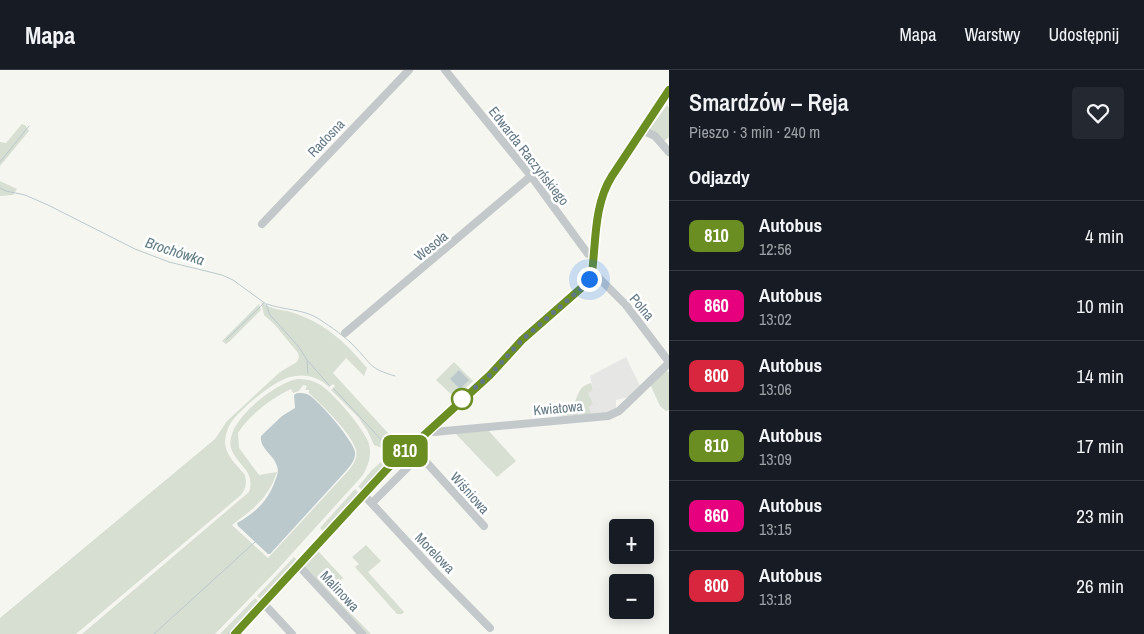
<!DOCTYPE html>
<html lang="pl">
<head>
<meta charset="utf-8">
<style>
  :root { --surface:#171b24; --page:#242831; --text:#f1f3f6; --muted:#9ea1a6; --line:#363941 }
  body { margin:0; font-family:"Archivo Narrow",sans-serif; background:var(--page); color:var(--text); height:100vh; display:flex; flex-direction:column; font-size:19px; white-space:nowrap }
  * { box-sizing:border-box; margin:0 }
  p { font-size:16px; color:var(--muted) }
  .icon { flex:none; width:28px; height:28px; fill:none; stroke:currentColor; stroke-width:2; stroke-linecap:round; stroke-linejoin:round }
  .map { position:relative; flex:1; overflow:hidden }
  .side { display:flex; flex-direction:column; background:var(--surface); width:475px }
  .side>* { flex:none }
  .badge { padding:0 10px; border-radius:8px; font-size:18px; line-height:32px }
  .fabs { position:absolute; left:609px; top:449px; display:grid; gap:10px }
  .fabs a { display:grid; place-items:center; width:45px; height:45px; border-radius:5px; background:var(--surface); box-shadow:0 2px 12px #0003; font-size:25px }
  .you { position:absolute; width:25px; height:25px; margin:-12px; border:4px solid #fff; border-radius:50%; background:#1a73e8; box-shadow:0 0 0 8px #1a73e833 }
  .map>.badge { position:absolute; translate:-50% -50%; box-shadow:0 0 0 2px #fff }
  h2 { padding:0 20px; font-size:19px; line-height:45px }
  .round { display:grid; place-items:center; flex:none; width:52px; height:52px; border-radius:5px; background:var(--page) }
  .headline { display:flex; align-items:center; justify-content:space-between; height:85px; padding:0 20px }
  h1 { font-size:24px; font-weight:600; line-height:38px }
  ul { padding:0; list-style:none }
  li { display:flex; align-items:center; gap:15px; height:70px; padding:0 20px; border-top:1px solid var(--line) }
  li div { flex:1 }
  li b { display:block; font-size:19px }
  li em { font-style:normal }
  li .badge { min-width:55px; font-weight:700; text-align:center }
  header { display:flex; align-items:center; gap:30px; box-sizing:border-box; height:70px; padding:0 25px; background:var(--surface); border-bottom:1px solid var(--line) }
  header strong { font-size:24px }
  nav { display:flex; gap:28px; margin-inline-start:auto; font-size:18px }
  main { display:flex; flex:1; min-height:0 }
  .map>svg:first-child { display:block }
  .built { fill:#e6e7e5 }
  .green { fill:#d7ded2; fill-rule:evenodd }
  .water { fill:#bbc9cd }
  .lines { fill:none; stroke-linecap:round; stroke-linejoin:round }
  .stream { stroke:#bbc9cd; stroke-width:1 }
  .minor { stroke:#c3c8ca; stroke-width:8 }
  .line-casing { stroke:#fff; stroke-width:11 }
  .line { stroke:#6b8e23; stroke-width:8 }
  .walk { stroke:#627885; stroke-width:5; stroke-dasharray:0 9 }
  .stop-dot { fill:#fff; stroke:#6b8e23; stroke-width:2.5 }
  .labels { text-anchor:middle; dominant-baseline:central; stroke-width:5; stroke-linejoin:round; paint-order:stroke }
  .street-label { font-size:14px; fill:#627885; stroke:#fff }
  .water-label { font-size:15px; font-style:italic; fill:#5e7b82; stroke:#fff }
</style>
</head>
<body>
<header>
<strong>Mapa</strong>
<nav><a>Mapa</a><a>Warstwy</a><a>Udostępnij</a></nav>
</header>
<main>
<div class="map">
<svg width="669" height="564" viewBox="0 0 669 564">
  <rect width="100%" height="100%" fill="#f6f6f1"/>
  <polygon class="built" points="626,287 640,316 629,327 616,330 616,339 602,344 591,344 588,337 588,323 593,320 590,306"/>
  <g class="green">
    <polygon points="667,35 669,38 669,67 664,71 657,63 649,60"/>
    <polygon points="22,54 25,55 29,61 0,96 0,72 6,73"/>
    <polygon points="0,111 17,119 13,125 0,126"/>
    <path d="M261,232c11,9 24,7 36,12 30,11 50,30 70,54l-3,8 -18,-18 -13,15 65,71 -11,6 -13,-5 -7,-15 -9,-13 -27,-27 4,-4 -2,-2 -4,3c-10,-10 -25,-14 -39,-10 -18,5 -50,32 -60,47 -3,6 -5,12 -5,19 1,13 12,22 20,32 2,9 1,13 -4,20l-165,139h-76v-16l215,-179 12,-18 53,-49 17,-10 2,-5 -1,-4 -23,-28 -11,-10z"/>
    <polygon points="259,234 261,240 229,272 226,274 222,271"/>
    <polygon points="454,292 473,311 455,328 436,310"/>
    <polygon points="666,301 669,302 669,340 666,341 660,336 650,314"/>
    <path d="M297,309c8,0 15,1 22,5 14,8 46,46 50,60 3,12 -1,21 -6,31l-87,96 -61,63h-133l167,-142c7,-22 -13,-27 -18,-44 -7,-26 44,-65 66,-69zM303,315l4,1 -2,4h4v3c13,12 43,41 47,57 2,8 -3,15 -8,21l-80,87 -36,-33c21,-16 36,-26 45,-53l-18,3 -20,-27 -1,-15c11,-18 34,-35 53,-44l2,4 6,-2z"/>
    <path d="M591,313l2,7 -5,3 5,11 -4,3 2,7 -31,2c3,-4 11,-7 13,-11 6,-9 4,-18 18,-22z"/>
    <polygon points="488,360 516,391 497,407 454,362"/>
    <polygon points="395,379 398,380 399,383 364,420 358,417 371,401"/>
    <polygon points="355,419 359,423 324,462 320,458"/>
    <polygon points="366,475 381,491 368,502 404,542 402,544 397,544 355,497 359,494 352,487"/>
    <polygon points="318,481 343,508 330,522 371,564 366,564 303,496"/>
    <polygon points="294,487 298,491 262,530 257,526"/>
    <polygon points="255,528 260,533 232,564 220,564"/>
  </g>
  <g class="water">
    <polygon points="459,300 469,310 460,319 450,309"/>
    <path d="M297,323c4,0 8,0 12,2 10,6 44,45 46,57 1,8 -5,14 -10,20l-75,82h-2l-30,-28 -1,-3c18,-10 31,-22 38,-42 2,-5 4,-10 2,-15 -3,-11 -18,-18 -16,-30l21,-20 13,-8 -1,-13z"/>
  </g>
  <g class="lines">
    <g class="stream">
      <polyline points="0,92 29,56"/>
      <polyline points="0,118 6,121 25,125 48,135 135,179 169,192 222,205 233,210 266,234 270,245 299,277 307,290 308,303"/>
      <path d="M267,234c16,6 37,5 52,15 12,8 27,18 37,29 17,18 13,20 39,28"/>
      <polyline points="226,270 264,233"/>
      <polyline points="308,291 329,315"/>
      <polyline points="334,319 388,377"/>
      <polyline points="361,419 394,384"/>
      <polyline points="324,461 358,423"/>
      <polyline points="154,564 255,472"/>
      <polyline points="228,564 255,536"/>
    </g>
    <g class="minor">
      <polyline points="445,0 531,106 588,184 594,187"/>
      <polyline points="642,60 655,66 669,82"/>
      <polyline points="262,154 409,0"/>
      <polyline points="592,203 597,206 626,235 669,292"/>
      <polyline points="345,263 531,106"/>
      <polyline points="430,358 434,362 608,346 619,341 669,293"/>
      <polyline points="363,424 437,504 490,558"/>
      <polyline points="372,433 412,393 422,391 427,393 484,456"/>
      <polyline points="298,495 362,564"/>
      <polyline points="264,534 292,564"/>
      <path d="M235,564l145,-159 42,-40 68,-60 33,-37 64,-55 5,-10c4,-32 2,-69 20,-97l57,-86"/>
    </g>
  </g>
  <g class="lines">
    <defs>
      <path id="line" d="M235,564l153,-166 102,-93 32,-35 65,-57 5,-10c4,-32 2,-69 20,-97l57,-86"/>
    </defs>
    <use href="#line" class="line-casing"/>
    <use href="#line" class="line"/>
    <polyline class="walk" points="462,329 490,305 522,270 584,216 589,209"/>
  </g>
  <circle class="stop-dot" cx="462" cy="329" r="10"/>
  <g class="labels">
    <g class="street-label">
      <text transform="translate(326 68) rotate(-46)">Radosna</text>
      <text transform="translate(529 86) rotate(52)">Edwarda Raczyńskiego</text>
      <text transform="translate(431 176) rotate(-39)">Wesoła</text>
      <text transform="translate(642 237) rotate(50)">Polna</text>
      <text transform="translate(558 338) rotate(-5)">Kwiatowa</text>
      <text transform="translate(470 423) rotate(48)">Wiśniowa</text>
      <text transform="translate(435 483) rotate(46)">Morelowa</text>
      <text transform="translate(340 521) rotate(47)">Malinowa</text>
    </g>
    <g class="water-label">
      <text transform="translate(175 181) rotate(18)">Brochówka</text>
    </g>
  </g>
</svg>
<div class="fabs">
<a>+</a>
<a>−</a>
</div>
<div class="you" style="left:589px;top:209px"></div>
<b class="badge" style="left:405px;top:381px;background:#6b8e23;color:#fff">810</b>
</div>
<section class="side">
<div class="headline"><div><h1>Smardzów – Reja</h1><p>Pieszo · 3 min · 240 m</p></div><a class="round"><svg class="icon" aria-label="heart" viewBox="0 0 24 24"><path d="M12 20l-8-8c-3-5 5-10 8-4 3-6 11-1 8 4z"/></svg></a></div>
<h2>Odjazdy</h2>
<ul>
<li><span class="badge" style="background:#6b8e23;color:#fff">810</span><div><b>Autobus</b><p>12:56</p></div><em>4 min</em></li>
<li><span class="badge" style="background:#e6007e;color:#fff">860</span><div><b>Autobus</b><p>13:02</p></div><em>10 min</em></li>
<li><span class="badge" style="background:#d7263d;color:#fff">800</span><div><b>Autobus</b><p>13:06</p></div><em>14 min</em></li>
<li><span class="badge" style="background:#6b8e23;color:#fff">810</span><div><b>Autobus</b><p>13:09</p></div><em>17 min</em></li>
<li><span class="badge" style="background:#e6007e;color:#fff">860</span><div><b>Autobus</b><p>13:15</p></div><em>23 min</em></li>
<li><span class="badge" style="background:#d7263d;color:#fff">800</span><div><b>Autobus</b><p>13:18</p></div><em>26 min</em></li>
</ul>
</section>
</main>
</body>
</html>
